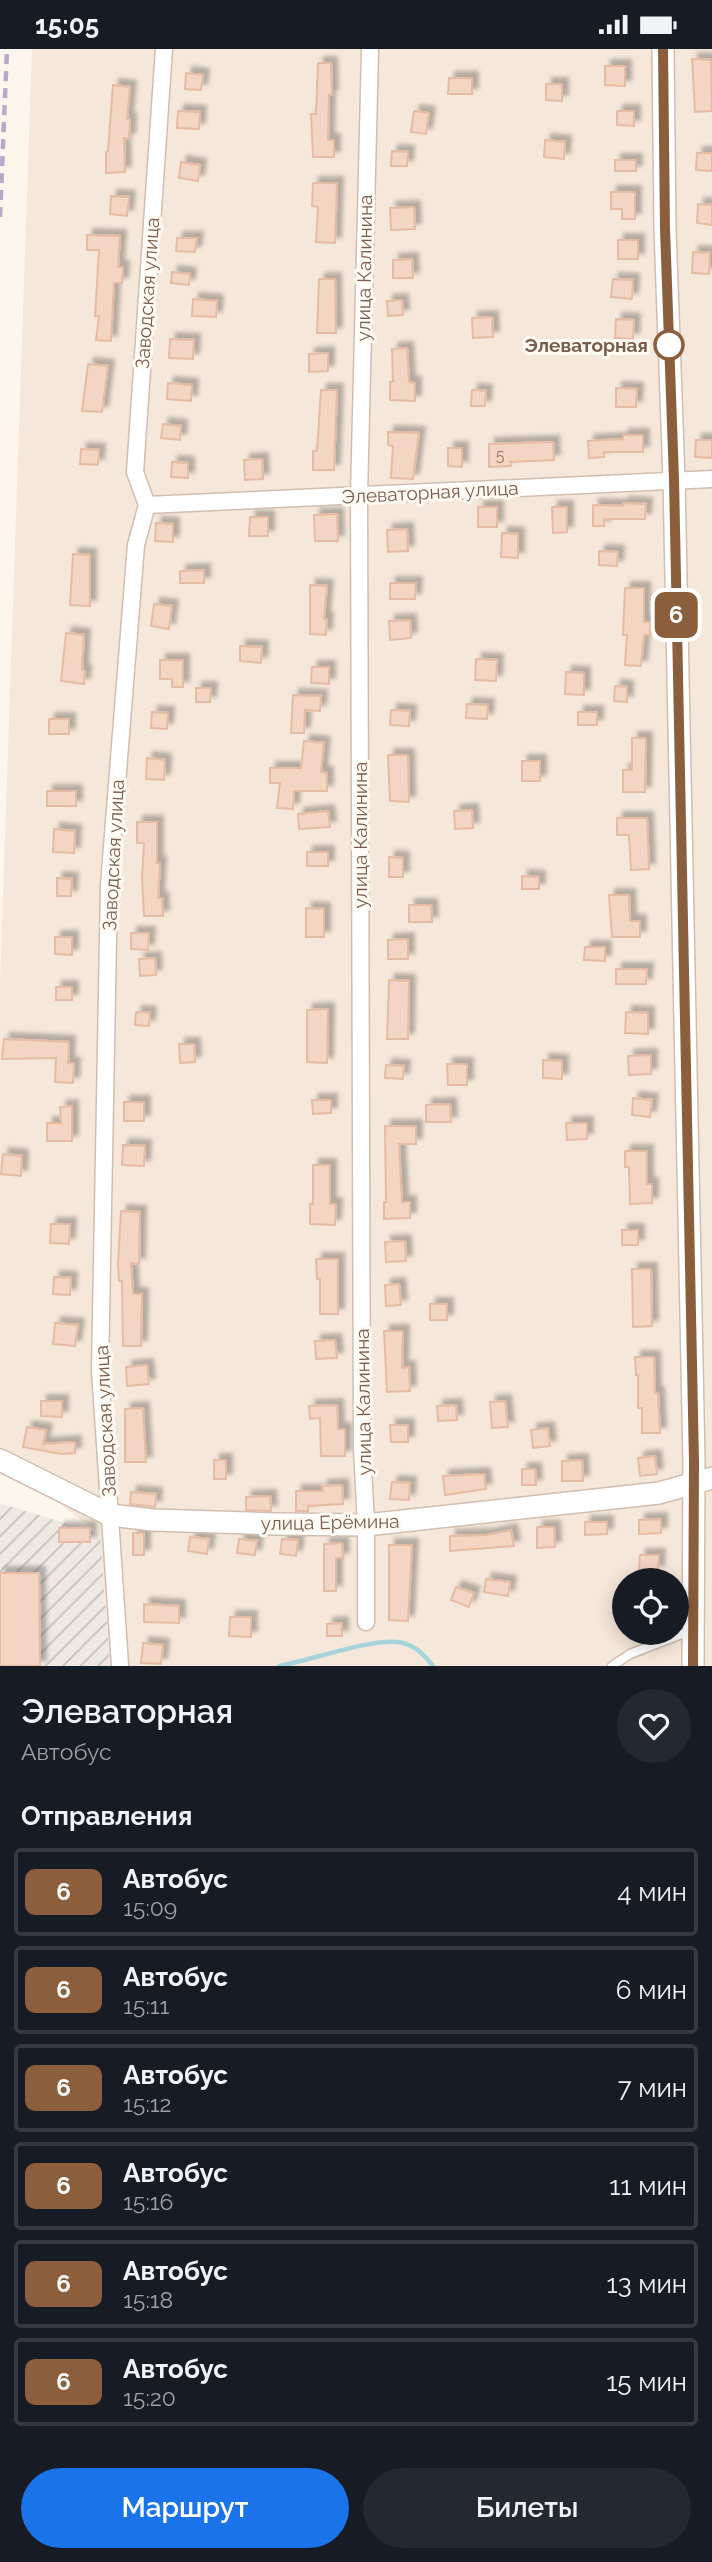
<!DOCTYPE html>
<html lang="ru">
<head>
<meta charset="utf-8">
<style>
  :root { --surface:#171b24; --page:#242831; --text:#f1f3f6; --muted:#9ea1a6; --line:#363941; --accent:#1a73e8 }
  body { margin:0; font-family:Raleway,sans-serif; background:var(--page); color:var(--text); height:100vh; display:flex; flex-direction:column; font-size:26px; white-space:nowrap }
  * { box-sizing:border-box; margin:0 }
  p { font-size:23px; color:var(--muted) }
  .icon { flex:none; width:38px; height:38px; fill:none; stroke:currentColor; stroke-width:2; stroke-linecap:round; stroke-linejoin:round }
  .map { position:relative; height:1617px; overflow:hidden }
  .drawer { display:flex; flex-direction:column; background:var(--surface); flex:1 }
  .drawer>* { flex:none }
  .badge { padding:0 14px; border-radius:10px; font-size:24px; line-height:46px }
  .buttons { position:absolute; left:612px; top:1519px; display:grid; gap:14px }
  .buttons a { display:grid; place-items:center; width:77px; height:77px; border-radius:50%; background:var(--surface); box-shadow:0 4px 18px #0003; font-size:35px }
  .map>.badge { position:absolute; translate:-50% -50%; box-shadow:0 0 0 4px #fff }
  h2 { padding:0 21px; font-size:26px; line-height:63px }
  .round { display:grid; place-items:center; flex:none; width:74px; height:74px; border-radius:37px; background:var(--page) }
  .headline { display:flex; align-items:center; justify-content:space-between; height:119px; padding:0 21px }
  h1 { font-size:33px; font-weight:600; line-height:52px }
  .button { display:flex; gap:14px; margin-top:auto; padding:14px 21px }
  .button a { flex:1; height:80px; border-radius:42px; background:var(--accent); color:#fff; font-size:28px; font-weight:600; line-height:80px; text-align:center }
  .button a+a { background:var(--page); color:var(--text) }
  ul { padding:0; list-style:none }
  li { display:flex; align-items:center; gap:21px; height:88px; margin:0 14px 10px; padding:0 7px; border:4px solid var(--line); border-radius:7px }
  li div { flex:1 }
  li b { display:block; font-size:26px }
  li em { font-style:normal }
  li .badge { min-width:77px; font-weight:700; text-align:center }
  .status { display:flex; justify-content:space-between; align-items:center; height:49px; padding:0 35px; background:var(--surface); direction:ltr }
  .status svg { height:19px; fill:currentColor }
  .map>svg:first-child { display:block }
  .residential { fill:#f5e8da; fill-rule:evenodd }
  .industrial { fill:url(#industrial-furrows) }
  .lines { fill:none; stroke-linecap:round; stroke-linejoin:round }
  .stream { stroke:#a5d3da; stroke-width:4.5 }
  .building { fill:#f3d5c3; stroke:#e6bba3; stroke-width:2; filter:url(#shadow) }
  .service-casing { stroke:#d1beb0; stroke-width:11 }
  .minor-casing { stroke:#d1beb0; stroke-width:19 }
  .tertiary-casing { stroke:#d1beb0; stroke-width:24 }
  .service { stroke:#fff; stroke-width:8 }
  .minor { stroke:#fff; stroke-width:16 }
  .tertiary { stroke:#fff; stroke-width:21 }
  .rail { stroke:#b9a8c9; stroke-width:4.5; stroke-dasharray:10 7; stroke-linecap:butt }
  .line-casing { stroke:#fff; stroke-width:16 }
  .line { stroke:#8b5e3c; stroke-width:10 }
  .stop-dot { fill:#fff; stroke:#8b5e3c; stroke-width:3.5 }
  .labels { text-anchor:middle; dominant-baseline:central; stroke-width:6; stroke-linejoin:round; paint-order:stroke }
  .number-label { font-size:16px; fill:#987a6a }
  .street-label { font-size:19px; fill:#7a5c4d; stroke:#fffaf3 }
  .stop-label { font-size:19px; font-weight:bold; fill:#7a5c4d; stroke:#fffaf3; text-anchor:end }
</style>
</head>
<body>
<div class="status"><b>15:05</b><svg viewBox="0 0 49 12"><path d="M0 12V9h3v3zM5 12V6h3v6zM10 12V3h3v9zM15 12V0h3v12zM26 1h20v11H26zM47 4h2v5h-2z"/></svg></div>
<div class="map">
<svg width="712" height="1617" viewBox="0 0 712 1617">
  <defs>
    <pattern id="industrial-furrows" width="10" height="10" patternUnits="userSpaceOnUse" patternTransform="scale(1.75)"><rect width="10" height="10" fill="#efe9e4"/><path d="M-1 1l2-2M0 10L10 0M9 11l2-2" fill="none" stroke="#c7c0bb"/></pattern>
    <filter id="shadow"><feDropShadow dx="6" dy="-6" stdDeviation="2" flood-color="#0004"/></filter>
  </defs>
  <rect width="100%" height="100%" fill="#fdf6ec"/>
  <path class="residential" d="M32,0h680v1617h-602l-10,-132 -100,-76v-476zM625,1531h52v53h-52z"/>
  <polygon class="industrial" points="0,1454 100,1485 110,1617 0,1617"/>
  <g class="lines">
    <path class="stream" d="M279,1617c30,-5 98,-30 124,-23 13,3 22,13 30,23"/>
  </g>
  <g class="building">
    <polygon points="692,10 711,11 712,62 695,63"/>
    <polygon points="318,14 331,14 332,46 329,46 328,91 334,91 334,108 313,108 311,65 316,65"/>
    <polygon points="605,17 625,17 625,37 605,36"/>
    <polygon points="186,24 203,26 201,41 185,40"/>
    <polygon points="449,29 472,29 472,45 448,45"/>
    <polygon points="546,35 562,35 562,52 546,51"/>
    <polygon points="113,36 130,38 127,70 130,70 129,90 124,89 125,123 106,124 106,103 108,102"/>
    <polygon points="178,62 200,63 199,80 177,79"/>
    <polygon points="414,62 429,64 426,85 411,83"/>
    <polygon points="617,62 634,62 634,77 617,76"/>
    <polygon points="545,91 565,93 564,110 544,108"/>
    <polygon points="392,102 408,103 407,117 391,117"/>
    <polygon points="697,104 712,104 712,122 696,121"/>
    <rect x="615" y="111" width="21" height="11"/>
    <polygon points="181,113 200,116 198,132 179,129"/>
    <polygon points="313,134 337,134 335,194 316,193 318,158 312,157"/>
    <polygon points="611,143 635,143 635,170 622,170 622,160 611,160"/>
    <polygon points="111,147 129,148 127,167 110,165"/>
    <polygon points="698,155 712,156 712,176 697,174"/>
    <polygon points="414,158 415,180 391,181 390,159"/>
    <polygon points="87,186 120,187 118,218 123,218 122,234 114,234 111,292 96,291 99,267 95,267 99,201 87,201"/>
    <polygon points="177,189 197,189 195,203 176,202"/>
    <rect x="618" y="191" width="20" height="19"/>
    <polygon points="693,203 710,204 709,225 692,224"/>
    <polygon points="412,210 413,229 393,229 393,211"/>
    <polygon points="172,223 190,225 189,236 171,234"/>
    <polygon points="319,230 335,230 336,284 317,284"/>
    <polygon points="613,230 633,231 632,250 611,248"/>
    <polygon points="193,250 217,252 216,268 192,267"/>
    <polygon points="402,251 403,266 388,267 387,252"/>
    <polygon points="492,268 493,288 473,289 472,269"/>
    <polygon points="616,270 634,271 633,290 615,289"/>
    <polygon points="170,290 194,291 193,310 169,309"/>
    <polygon points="407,299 409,333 415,334 415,352 390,351 390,333 393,333 392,300"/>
    <polygon points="328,304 328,322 309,323 309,305"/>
    <polygon points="88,315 108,317 102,363 82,362"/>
    <polygon points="168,334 192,336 191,352 167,350"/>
    <polygon points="616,339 637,340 636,358 616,358"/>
    <polygon points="321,341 337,341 334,421 313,421 313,402 317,402"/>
    <polygon points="472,341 486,342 485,357 471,357"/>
    <polygon points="163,375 181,377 180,391 161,389"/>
    <polygon points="388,383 419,384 413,430 391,429 393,397 388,396"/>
    <polygon points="623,386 643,386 643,403 604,403 604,408 589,409 588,392 623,390"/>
    <polygon points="696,391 712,391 712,409 695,408"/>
    <polygon points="553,393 554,411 510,413 511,417 489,418 489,395"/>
    <polygon points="448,399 462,399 462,418 448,417"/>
    <polygon points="81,400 99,401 98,416 80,415"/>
    <polygon points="262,410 263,430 245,431 244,411"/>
    <polygon points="172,413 188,414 188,429 171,428"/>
    <polygon points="623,454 646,455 645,470 604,470 604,477 593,477 593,456 623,457"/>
    <rect x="478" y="458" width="19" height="20"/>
    <polygon points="552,458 567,458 567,483 553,484"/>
    <polygon points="337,465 338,492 315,492 314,466"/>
    <polygon points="250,468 268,468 268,487 249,487"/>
    <polygon points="156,474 173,475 173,493 155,492"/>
    <polygon points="407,480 408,502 388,503 387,481"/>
    <polygon points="502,484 518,485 518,509 501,508"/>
    <polygon points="599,502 618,503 617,517 599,516"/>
    <polygon points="73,505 90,506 90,557 70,556"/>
    <polygon points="204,521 204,534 180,534 180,522"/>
    <polygon points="390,534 416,534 415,550 390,550"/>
    <polygon points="310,536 327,537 324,570 327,570 326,586 310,585"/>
    <polygon points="625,539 644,539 644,573 650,573 650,586 644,586 641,617 625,616 627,586 623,586"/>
    <polygon points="154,555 172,557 169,580 151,577"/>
    <polygon points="410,571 411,589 390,591 389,572"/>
    <polygon points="66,584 84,586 82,621 85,622 84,635 61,632"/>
    <polygon points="240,597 262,598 261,614 240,612"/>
    <polygon points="476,610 497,611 496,632 475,631"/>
    <polygon points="160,611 183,611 183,638 172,638 172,630 160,630"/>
    <polygon points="312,618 329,618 329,635 311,634"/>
    <polygon points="566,623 584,624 584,646 565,645"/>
    <polygon points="615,637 627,638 627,653 614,652"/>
    <polygon points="196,639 211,639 210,653 196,653"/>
    <polygon points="293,646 321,647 320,662 305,661 304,684 291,684"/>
    <polygon points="467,655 488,656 487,670 466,669"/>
    <polygon points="391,661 410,662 409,677 390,676"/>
    <polygon points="152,663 168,664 167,680 151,679"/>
    <rect x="578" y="663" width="19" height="13"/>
    <rect x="49" y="670" width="20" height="15"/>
    <polygon points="632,689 646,689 645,743 623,743 623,721 632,721"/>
    <polygon points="304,692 324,694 321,723 327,724 327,742 294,742 293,760 277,759 280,734 270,734 270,719 301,719"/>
    <polygon points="388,706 408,706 409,753 390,752"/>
    <polygon points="147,709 165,711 164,731 146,730"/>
    <rect x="522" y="712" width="18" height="20"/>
    <rect x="47" y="742" width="29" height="15"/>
    <polygon points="472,761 473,779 455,780 454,762"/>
    <polygon points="328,762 330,778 299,780 298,765"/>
    <polygon points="617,769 647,769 649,820 631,821 629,786 617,786"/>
    <polygon points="137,773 157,773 157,814 160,814 158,849 162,849 163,867 144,867 142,828 144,794 137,794"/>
    <polygon points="54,780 75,782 74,804 53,803"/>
    <rect x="307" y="803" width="21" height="14"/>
    <polygon points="389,808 403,809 403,828 389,828"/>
    <polygon points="522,827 539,828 539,840 522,840"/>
    <polygon points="57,829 72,830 71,847 57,847"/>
    <polygon points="609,846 629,846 630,872 640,872 640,888 612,888"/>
    <polygon points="409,856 431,856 432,873 409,873"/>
    <polygon points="306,859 324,860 324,888 306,888"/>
    <polygon points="131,884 149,884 148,901 131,900"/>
    <polygon points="55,888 72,888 72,906 55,905"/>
    <polygon points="408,890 408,910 388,910 388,891"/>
    <polygon points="585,898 605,898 605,912 584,911"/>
    <polygon points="155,909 156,926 140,927 139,910"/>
    <polygon points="616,920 647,920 646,935 616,935"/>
    <polygon points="389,931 409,932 408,990 387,990"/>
    <rect x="56" y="938" width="16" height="13"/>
    <polygon points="328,960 327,1014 307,1013 307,961"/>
    <polygon points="136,963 150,964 149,977 135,976"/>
    <polygon points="626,963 648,964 648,985 625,984"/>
    <polygon points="4,990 69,993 68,1014 74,1015 73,1034 55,1033 56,1009 2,1010"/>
    <polygon points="179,995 194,995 195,1013 180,1014"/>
    <polygon points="651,1006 651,1025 629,1026 628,1007"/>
    <polygon points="543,1011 562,1012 562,1030 543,1029"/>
    <polygon points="447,1015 467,1015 467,1036 448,1036"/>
    <polygon points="386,1016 404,1017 403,1030 385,1029"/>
    <polygon points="633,1049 652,1051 650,1068 632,1066"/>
    <polygon points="312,1051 331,1051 331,1064 313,1065"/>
    <rect x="124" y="1053" width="20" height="19"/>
    <polygon points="450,1055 451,1073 426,1073 426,1056"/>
    <polygon points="72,1057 72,1092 47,1092 47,1074 61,1074 60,1058"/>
    <polygon points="566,1074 587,1074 587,1090 567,1091"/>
    <polygon points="385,1077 416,1077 416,1095 399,1095 402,1153 410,1153 410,1169 384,1170 384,1153 386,1153"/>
    <polygon points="123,1096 145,1097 144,1117 122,1116"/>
    <polygon points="625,1102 647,1102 647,1135 652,1135 652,1154 630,1155 629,1118 625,1118"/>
    <polygon points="3,1105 22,1107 21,1127 1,1125"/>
    <polygon points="313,1116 330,1116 330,1155 336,1155 335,1176 310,1175 310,1155 313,1155"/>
    <polygon points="121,1162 140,1163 139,1215 131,1214 133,1245 142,1245 141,1297 123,1297 122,1232 119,1232 118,1215"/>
    <polygon points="51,1175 70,1175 69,1195 50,1194"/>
    <rect x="622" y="1181" width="16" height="15"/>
    <polygon points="405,1192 406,1212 386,1213 385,1193"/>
    <polygon points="316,1210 338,1210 338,1265 320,1265 320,1230 317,1230"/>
    <polygon points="632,1220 651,1220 652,1277 633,1278"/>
    <polygon points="54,1228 71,1229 70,1246 53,1245"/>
    <polygon points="399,1235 401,1256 386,1257 385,1236"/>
    <rect x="430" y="1255" width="17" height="16"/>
    <polygon points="55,1274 78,1276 75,1297 53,1295"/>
    <polygon points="384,1282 403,1282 402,1319 409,1318 410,1342 387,1343"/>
    <polygon points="335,1291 337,1309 316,1310 315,1292"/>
    <polygon points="635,1308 654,1308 655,1344 658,1344 660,1384 642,1384 642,1359 638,1359 638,1326 636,1326"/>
    <polygon points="147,1316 149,1335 127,1337 126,1318"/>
    <polygon points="41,1352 62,1352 62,1368 41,1367"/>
    <polygon points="505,1352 508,1378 492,1379 490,1353"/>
    <polygon points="337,1356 338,1380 345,1380 345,1407 321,1407 320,1369 310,1370 309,1357"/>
    <polygon points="456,1356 457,1371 438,1372 437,1357"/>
    <polygon points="143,1359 146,1413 125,1413 125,1360"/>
    <polygon points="390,1376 408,1376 408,1393 391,1393"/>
    <polygon points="27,1378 46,1381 43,1395 75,1393 75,1404 61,1405 23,1398"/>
    <polygon points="548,1379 550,1397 533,1399 531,1381"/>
    <polygon points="655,1407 657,1425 640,1427 638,1409"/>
    <rect x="214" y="1411" width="12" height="19"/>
    <polygon points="582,1411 583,1432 562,1432 562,1412"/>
    <polygon points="522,1420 535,1420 536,1436 522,1436"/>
    <polygon points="484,1425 486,1440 445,1446 443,1427"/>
    <polygon points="392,1433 410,1434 409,1451 390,1450"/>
    <polygon points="342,1436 343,1455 308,1457 308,1462 296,1462 296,1442 323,1442 322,1437"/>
    <polygon points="131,1443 156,1445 155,1458 130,1455"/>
    <polygon points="270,1447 271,1462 246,1461 246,1448"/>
    <polygon points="661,1470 661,1484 639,1485 639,1471"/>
    <polygon points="585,1473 607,1473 607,1485 585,1486"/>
    <polygon points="537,1478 554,1478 555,1498 537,1499"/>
    <rect x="59" y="1479" width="31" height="14"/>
    <polygon points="511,1481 514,1497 450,1502 450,1487 487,1486"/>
    <rect x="133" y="1484" width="11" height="22"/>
    <polygon points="190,1488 209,1490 207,1505 188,1502"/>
    <polygon points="239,1490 257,1492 255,1506 237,1504"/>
    <polygon points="282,1490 298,1491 296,1507 280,1505"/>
    <polygon points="342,1494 343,1509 336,1509 336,1542 324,1542 324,1495"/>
    <polygon points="389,1496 412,1496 408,1572 389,1571"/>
    <polygon points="640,1506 659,1506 658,1522 639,1522"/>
    <polygon points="0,1524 39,1524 40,1617 0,1617"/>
    <polygon points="486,1530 510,1533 508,1547 484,1543"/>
    <polygon points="456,1538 474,1544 469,1558 451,1551"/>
    <polygon points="144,1555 179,1557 179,1574 144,1573"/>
    <polygon points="230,1568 251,1568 251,1588 229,1587"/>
    <polygon points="342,1574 342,1587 327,1587 327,1575"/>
    <polygon points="143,1594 163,1596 161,1615 141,1614"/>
  </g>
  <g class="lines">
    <defs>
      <polyline id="service" points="612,1617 630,1605 692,1581"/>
      <g id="minor">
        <polyline points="147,456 712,430"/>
        <polyline points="366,1573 366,1476 362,1399 359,447 370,0"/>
        <polyline points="120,1616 100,1322 109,836 136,496 147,456 135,423 164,0"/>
      </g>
      <g id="tertiary">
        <polyline points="663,0 665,180 674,430 694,1413 693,1617"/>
        <polyline points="0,1411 110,1466 153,1471 277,1475 366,1476 659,1444 712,1429"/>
      </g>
    </defs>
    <use href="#service" class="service-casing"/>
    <use href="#minor" class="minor-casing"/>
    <use href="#tertiary" class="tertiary-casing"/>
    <use href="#service" class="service"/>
    <use href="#minor" class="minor"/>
    <use href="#tertiary" class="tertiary"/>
    <polyline class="rail" points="0,168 7,0"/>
  </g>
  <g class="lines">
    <defs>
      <polyline id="line" points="663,0 665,180 674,430 694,1413 693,1617"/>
    </defs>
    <use href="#line" class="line-casing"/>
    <use href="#line" class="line"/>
  </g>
  <circle class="stop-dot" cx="669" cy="296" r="14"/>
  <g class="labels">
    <g class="number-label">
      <text x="500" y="406">5</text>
    </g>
    <g class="street-label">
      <text transform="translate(364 219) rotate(-89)">улица Калинина</text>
      <text transform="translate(147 244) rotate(-86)">Заводская улица</text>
      <text transform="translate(430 443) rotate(-3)">Элеваторная улица</text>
      <text transform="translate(360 786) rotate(-90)">улица Калинина</text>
      <text transform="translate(113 806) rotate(-87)">Заводская улица</text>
      <text transform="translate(363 1353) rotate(-91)">улица Калинина</text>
      <text transform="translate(105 1372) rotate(-93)">Заводская улица</text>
      <text transform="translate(330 1473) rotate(-1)">улица Ерёмина</text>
    </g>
    <g class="stop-label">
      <text x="648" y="296">Элеваторная</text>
    </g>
  </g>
</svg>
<div class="buttons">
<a><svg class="icon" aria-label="locate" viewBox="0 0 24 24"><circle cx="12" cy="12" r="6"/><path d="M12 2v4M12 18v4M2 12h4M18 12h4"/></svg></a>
</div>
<b class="badge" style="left:676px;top:566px;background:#8b5e3c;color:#fff">6</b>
</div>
<section class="drawer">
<div class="headline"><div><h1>Элеваторная</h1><p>Автобус</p></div><a class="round"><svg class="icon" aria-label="heart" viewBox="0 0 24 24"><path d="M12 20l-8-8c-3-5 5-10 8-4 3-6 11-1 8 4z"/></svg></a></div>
<h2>Отправления</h2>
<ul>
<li><span class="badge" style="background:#8b5e3c;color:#fff">6</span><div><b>Автобус</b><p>15:09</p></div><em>4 мин</em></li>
<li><span class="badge" style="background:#8b5e3c;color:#fff">6</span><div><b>Автобус</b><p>15:11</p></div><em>6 мин</em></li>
<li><span class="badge" style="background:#8b5e3c;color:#fff">6</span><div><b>Автобус</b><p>15:12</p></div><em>7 мин</em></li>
<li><span class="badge" style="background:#8b5e3c;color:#fff">6</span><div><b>Автобус</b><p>15:16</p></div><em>11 мин</em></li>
<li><span class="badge" style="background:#8b5e3c;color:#fff">6</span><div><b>Автобус</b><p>15:18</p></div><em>13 мин</em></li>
<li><span class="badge" style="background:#8b5e3c;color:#fff">6</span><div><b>Автобус</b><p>15:20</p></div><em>15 мин</em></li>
</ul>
<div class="button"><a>Маршрут</a><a>Билеты</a></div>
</section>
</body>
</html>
